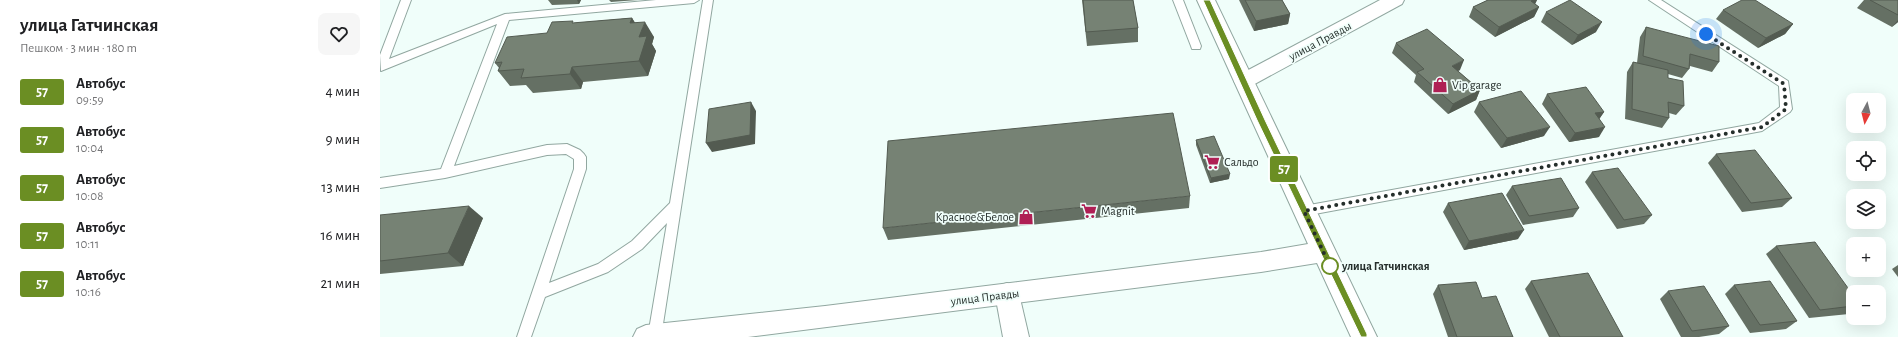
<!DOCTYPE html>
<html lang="ru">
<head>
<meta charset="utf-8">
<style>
  :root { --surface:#fff; --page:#f6f6f6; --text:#202124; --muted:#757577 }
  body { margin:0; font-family:"Alegreya Sans",sans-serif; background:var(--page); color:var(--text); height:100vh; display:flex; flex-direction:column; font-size:15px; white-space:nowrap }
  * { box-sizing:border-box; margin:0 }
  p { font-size:13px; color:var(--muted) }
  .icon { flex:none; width:22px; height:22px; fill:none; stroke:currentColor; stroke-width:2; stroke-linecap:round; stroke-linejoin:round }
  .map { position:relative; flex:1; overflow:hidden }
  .panel { display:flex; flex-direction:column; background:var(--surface); width:380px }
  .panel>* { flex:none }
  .badge { padding:0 8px; border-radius:3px; font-size:14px; line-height:26px }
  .needle { width:26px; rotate:187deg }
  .controls { position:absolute; left:1466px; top:93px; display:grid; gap:8px }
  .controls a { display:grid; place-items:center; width:40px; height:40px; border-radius:8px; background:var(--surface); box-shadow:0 4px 16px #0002; font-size:20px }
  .you { position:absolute; width:20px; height:20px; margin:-10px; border:3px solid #fff; border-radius:50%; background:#1a73e8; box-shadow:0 0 0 6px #1a73e833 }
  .map>.badge { position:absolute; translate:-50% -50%; box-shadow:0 0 0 2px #fff }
  .round { display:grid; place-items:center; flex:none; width:42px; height:42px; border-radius:8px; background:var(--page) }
  .head { display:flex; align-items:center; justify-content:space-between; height:68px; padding:0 20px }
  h1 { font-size:19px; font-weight:700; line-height:30px }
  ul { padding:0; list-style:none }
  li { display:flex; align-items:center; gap:12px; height:48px; padding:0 20px }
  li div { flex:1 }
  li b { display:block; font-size:15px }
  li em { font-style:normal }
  li .badge { min-width:44px; font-weight:700; text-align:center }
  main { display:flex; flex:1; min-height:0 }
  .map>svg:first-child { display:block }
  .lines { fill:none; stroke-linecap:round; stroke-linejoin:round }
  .lane-casing { stroke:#91a7a0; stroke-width:2 }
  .street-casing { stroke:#91a7a0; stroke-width:2 }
  .secondary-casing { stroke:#91a7a0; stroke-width:2 }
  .lane { fill:#fff; fill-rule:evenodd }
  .street { fill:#fff; fill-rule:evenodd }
  .secondary { fill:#fff; fill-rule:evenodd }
  .wall { fill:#657064 }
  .shaded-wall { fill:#535b51 }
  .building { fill:#768274; stroke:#535b51 }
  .line { fill:#6b8e23; stroke:#fff }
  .walk { stroke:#252e2b; stroke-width:4; stroke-dasharray:0 7.2 }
  .stop-dot { fill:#fff; stroke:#6b8e23; stroke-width:2 }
  .labels { text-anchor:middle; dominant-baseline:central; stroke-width:3.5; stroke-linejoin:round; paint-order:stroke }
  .street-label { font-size:12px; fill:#252e2b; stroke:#f0fefa }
  .poi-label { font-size:12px; fill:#252e2b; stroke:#f0fefa; text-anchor:start }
  .stop-label { font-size:12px; font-weight:bold; fill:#252e2b; stroke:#f0fefa; text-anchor:start }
</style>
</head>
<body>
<main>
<section class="panel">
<div class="head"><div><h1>улица Гатчинская</h1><p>Пешком · 3 мин · 180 m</p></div><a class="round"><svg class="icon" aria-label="heart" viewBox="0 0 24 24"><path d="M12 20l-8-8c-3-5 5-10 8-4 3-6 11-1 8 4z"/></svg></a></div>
<ul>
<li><span class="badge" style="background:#6b8e23;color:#fff">57</span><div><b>Автобус</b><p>09:59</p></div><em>4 мин</em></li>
<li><span class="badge" style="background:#6b8e23;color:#fff">57</span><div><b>Автобус</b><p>10:04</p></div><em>9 мин</em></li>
<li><span class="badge" style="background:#6b8e23;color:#fff">57</span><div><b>Автобус</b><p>10:08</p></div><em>13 мин</em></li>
<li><span class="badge" style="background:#6b8e23;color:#fff">57</span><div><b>Автобус</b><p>10:11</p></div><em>16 мин</em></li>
<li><span class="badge" style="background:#6b8e23;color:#fff">57</span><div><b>Автобус</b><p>10:16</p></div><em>21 мин</em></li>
</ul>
</section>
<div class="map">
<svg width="1518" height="337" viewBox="0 0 1518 337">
  <rect width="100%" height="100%" fill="#f0fefa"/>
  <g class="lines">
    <defs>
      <g id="lane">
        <polygon points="21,0 31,0 9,59 125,14 276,0 319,0 314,3 129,20 74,166 167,145 187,144 200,150 204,154 206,157 206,169 169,283 218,264 252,241 290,203 323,0 333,0 281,337 268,336 287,223 262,249 228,272 165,297 151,337 137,337 194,169 194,159 186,154 167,155 65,178 0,188 0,178 61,169 117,24 1,71 0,55"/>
        <polygon points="793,0 803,0 821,46 820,49 812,49 811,46"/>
        <polygon points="1269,0 1281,0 1408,81 1412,109 1410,112 1382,131 924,216 920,215 918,211 920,207 924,206 1379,123 1400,107 1399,86"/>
      </g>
      <g id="street">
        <polygon points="1000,0 1024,0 1022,4 871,86 864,88 857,86 854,81 857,76"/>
        <polygon points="627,283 636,286 639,294 649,337 623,337 615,294 618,286"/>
      </g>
      <polygon id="secondary" points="817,0 835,0 997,337 971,337 937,263 881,272 368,337 253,337 257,329 266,325 445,306 881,252 928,244"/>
    </defs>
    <use href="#lane" class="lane-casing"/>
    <use href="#street" class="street-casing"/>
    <use href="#secondary" class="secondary-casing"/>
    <use href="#lane" class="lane"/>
    <use href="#street" class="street"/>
    <use href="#secondary" class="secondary"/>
  </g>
  <g class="wall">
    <polygon points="168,0 201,0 199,4 172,5"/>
    <polygon points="229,0 258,0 231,2"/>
    <polygon points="702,0 753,0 758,28 758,42 707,46"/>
    <polygon points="859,0 902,0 910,14 908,24 874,31"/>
    <polygon points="1108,0 1157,0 1155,4 1159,7 1154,17 1115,37 1089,17 1093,7"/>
    <polygon points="1484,0 1518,0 1518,22 1512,27 1477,8"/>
    <polygon points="1343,10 1413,24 1405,34 1378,48 1336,19"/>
    <polygon points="1166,12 1216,32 1192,45 1161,22"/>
    <polygon points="252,18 255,23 274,37 272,44 276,51 268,76 203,82 201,89 153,93 146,85 130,86 118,71 119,68 115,63 167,33 194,23"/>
    <polygon points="1266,27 1339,62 1332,72 1310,66 1309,69 1302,78 1288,74 1288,78 1304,106 1296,115 1289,113 1289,118 1282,128 1245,119 1247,72 1253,62 1257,63 1260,37"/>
    <polygon points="1016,43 1080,70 1078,71 1100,90 1096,100 1068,114 1034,82 1036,75 1012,53"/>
    <polygon points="1167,94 1224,112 1219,119 1219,137 1189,142 1162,104"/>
    <polygon points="1099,102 1164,136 1121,148 1094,112"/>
    <polygon points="816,140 849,179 830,183 816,145"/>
    <polygon points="1336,154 1412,198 1402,207 1362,212 1328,163"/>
    <polygon points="1212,172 1272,215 1264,224 1237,229 1205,182"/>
    <polygon points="1132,186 1199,208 1193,217 1143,225 1126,195"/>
    <polygon points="810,196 809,208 508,240 503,228"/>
    <polygon points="1068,203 1138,239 1084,250 1063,212"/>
    <polygon points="0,215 103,218 83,266 0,274"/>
    <polygon points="1396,246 1473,295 1473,311 1469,314 1429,318 1386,254"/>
    <polygon points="1518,265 1518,277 1512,269"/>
    <polygon points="1151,281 1243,337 1169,337 1145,289"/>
    <polygon points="1058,285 1102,298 1133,337 1068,337 1053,294"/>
    <polygon points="1354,285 1417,321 1406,329 1370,333 1345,294"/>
    <polygon points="1288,291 1349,326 1339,334 1319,337 1301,337 1280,299"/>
  </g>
  <g class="shaded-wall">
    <polygon points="197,0 201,0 199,4"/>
    <polygon points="1154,0 1157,0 1153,8 1151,1"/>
    <polygon points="1159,7 1154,17 1115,37 1119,27"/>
    <polygon points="910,14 908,24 874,31 876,21"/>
    <polygon points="252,18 261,32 265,22 274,37 272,44 276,51 268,76 259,61 250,23"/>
    <polygon points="1518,20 1518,22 1512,27"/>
    <polygon points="1222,22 1216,32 1192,45 1198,35"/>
    <polygon points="1413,24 1405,34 1378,48 1386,38"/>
    <polygon points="1084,60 1080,70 1068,75 1072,66"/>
    <polygon points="192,67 203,82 201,89 190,74"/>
    <polygon points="1100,90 1096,100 1068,114 1073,104"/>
    <polygon points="371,102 376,111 375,144 332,152 326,143"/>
    <polygon points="1224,112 1218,121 1215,113"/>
    <polygon points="1170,127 1164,136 1121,148 1127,138"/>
    <polygon points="1225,127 1219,137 1189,142 1195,133"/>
    <polygon points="850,174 849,179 830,183 831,178"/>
    <polygon points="89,206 103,218 83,266 68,253"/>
    <polygon points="1144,230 1138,239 1084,250 1089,241"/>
  </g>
  <g class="building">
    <polygon points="703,0 753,0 758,28 706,32"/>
    <polygon points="865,0 902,0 910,14 876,21"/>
    <polygon points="1108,0 1154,0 1151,1 1159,7 1119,27 1093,7"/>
    <polygon points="1190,0 1222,22 1198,35 1166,12"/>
    <polygon points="1362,0 1375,0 1413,24 1386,38 1343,10"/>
    <polygon points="1490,0 1518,0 1518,15"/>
    <polygon points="252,18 250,23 265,22 259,37 267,36 259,61 192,67 190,74 141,78 144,69 118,71 122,62 115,63 127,37 167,33 172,22 193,21 192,23"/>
    <polygon points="1266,27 1339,46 1339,62 1310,54 1309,69 1263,56"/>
    <polygon points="1047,29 1084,60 1072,66 1100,90 1073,104 1037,72 1044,69 1016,43"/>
    <polygon points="1253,62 1288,70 1288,78 1303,81 1304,106 1288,102 1289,118 1252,109"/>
    <polygon points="1206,87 1224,112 1215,113 1225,127 1195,133 1167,94"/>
    <polygon points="1141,91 1170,127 1127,138 1099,102"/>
    <polygon points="371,102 370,135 326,143 329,109"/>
    <polygon points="793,113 810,196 503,228 508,141"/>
    <polygon points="834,136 850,174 831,178 816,140"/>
    <polygon points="1375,150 1412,198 1371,203 1336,154"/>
    <polygon points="1238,168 1272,215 1244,220 1212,172"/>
    <polygon points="1181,178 1199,208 1149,216 1132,186"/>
    <polygon points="1122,193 1144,230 1089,241 1068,203"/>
    <polygon points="89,206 68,253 0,261 0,215"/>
    <polygon points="1435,242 1473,295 1473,306 1440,310 1396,246"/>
    <polygon points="1208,273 1243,337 1180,337 1151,281"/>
    <polygon points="1390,281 1417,321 1380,325 1354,285"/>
    <polygon points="1096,282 1102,298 1116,296 1133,337 1077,337 1058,285"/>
    <polygon points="1324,286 1349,326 1312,331 1288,291"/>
  </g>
  <polygon class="line" points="823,0 830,0 885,120 987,334 987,337 981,337 877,120"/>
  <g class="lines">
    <polyline class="walk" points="950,266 924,211 1382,127 1406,109 1404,84 1326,34"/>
  </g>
  <defs>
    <symbol id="shop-bare" viewBox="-9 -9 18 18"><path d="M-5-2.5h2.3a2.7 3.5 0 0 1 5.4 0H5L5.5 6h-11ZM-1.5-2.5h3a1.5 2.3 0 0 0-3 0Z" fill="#af1f54" stroke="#f0fefa" stroke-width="2.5" paint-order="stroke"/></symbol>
    <symbol id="supermarket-bare" viewBox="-9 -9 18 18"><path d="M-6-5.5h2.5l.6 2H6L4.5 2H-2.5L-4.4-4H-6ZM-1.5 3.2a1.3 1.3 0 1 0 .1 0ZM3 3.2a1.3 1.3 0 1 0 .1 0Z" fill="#af1f54" stroke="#f0fefa" stroke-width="2.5" paint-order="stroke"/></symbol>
  </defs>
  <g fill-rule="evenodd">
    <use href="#shop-bare" x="1049" y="74" width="22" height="22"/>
    <use href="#supermarket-bare" x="821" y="151" width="22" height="22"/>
    <use href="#supermarket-bare" x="698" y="200" width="22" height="22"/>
    <use href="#shop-bare" x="635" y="206" width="22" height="22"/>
  </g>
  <circle class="stop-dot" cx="950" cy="266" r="8"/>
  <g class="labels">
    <g class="street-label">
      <text transform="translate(940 41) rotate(-28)">улица Правды</text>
      <text transform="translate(605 297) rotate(-7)">улица Правды</text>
    </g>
    <g class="poi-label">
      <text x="1072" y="85">Vip garage</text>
      <text x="844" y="162">Сальдо</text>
      <text x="721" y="211">Magnit</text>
      <text x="634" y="217" text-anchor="end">Красное&amp;Белое</text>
    </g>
    <g class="stop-label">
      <text x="962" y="266">улица Гатчинская</text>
    </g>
  </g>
</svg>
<div class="controls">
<a><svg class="needle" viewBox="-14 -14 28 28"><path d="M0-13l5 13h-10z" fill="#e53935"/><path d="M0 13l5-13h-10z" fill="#757577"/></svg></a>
<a><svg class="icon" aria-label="locate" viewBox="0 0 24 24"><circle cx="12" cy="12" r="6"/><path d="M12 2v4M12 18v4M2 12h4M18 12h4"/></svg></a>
<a><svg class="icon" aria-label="layers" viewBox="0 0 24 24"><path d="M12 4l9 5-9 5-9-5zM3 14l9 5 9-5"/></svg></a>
<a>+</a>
<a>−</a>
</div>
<div class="you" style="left:1326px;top:34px"></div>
<b class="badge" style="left:904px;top:169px;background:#6b8e23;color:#fff">57</b>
</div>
</main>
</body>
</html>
